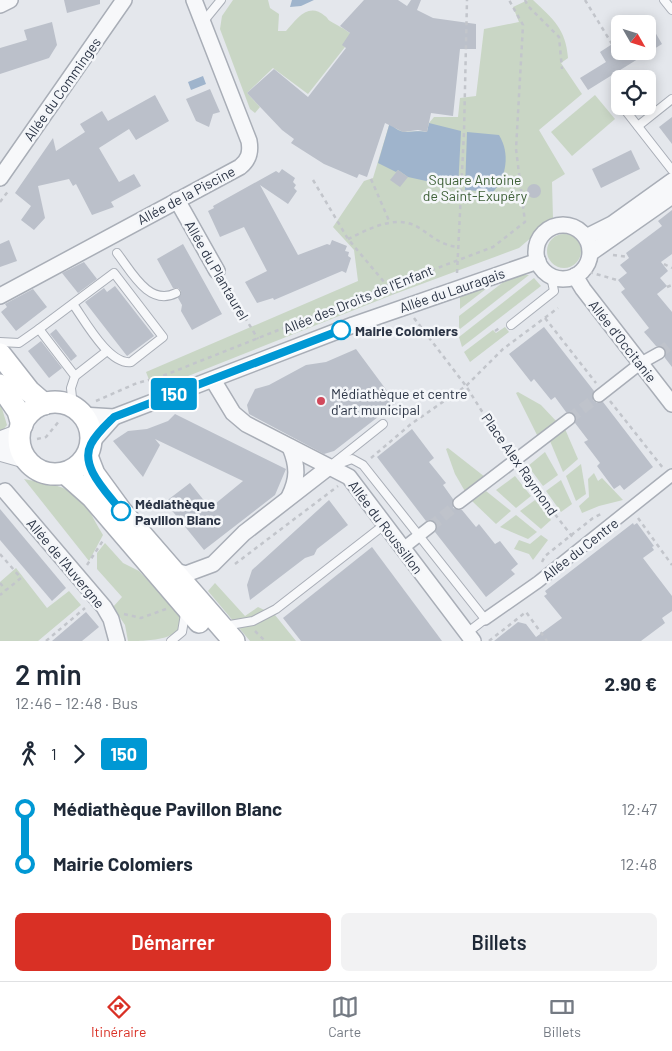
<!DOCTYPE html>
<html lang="fr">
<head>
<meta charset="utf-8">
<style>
  :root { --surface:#fff; --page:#f2f2f3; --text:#1f2937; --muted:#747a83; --line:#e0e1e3; --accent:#d93025 }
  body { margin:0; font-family:Barlow,sans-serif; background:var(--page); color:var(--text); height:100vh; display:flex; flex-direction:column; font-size:19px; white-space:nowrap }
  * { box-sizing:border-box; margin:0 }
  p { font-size:16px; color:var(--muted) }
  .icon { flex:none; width:28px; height:28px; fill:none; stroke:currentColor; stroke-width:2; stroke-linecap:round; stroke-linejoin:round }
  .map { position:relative; height:641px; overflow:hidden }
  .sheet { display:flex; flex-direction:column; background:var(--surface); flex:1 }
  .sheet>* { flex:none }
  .badge { padding:0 10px; border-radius:4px; font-size:18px; line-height:32px }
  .needle { width:32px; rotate:129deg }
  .fabs { position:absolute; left:611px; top:15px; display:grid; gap:10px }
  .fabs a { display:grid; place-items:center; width:45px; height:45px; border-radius:8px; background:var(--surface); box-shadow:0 2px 12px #0003; font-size:25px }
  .map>.badge { position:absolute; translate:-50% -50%; box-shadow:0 0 0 2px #fff }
  .legs { display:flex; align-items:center; gap:8px; height:55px; padding:0 15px; font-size:16px }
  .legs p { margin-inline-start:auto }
  .head { display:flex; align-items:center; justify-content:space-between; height:85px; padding:0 15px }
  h1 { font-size:28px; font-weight:600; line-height:38px }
  .cta { display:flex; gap:10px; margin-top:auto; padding:10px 15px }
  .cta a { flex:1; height:58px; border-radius:8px; background:var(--accent); color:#fff; font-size:20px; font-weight:600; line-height:58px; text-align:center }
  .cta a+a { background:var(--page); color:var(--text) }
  ul { padding:0 15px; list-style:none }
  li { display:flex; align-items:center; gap:18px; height:55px; font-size:19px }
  li i { display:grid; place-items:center; width:8px; height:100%; margin:0 6px; background:currentColor }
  li i::after { content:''; width:12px; height:12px; margin:-6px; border:4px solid; border-radius:50%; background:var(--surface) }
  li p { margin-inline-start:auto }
  li:first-child i { background:linear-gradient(#0000 50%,currentColor 0) }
  li:last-child i { background:linear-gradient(currentColor 50%,#0000 0) }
  .tab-bar { display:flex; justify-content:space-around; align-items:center; height:70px; border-top:1px solid var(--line); background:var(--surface); font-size:14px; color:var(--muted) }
  .tab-bar a { display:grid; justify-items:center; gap:2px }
  .tab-bar .selected { color:var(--accent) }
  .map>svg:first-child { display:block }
  .green { fill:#c9d6c5 }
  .water { fill:#9fb4cc }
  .building { fill:#bbc0ca }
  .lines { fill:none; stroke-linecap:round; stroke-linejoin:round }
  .pedestrian-tunnel { stroke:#bfc3cb; stroke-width:11; stroke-dasharray:11 5.5; stroke-linecap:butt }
  .service-casing { stroke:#a9aeb7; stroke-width:10 }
  .pedestrian-casing { stroke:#a9aeb7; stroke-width:14 }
  .minor-casing { stroke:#a9aeb7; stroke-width:18 }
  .tertiary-casing { stroke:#a9aeb7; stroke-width:21 }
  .secondary-casing { stroke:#a9aeb7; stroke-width:24 }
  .path { stroke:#c2c5cb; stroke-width:2.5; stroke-dasharray:4 4; stroke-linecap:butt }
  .service { stroke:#f7f8fa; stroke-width:8 }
  .pedestrian { stroke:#f7f8fa; stroke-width:11 }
  .minor { stroke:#f7f8fa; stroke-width:15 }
  .tertiary { stroke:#f7f8fa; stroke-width:19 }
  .secondary { stroke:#fff; stroke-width:21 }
  .line-1-casing { stroke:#fff; stroke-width:11 }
  .line-1 { stroke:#0098d4; stroke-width:8 }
  .stop-1-dot { fill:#fff; stroke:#0098d4; stroke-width:2.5 }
  .poi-dot { fill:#d1495b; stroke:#f4f6f9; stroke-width:2 }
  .labels { text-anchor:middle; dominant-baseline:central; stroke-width:5; stroke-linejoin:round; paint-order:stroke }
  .street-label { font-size:14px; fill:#2b3445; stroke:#f4f6f9 }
  .park-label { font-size:14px; fill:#3f6138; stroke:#f4f6f9 }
  .stop-label { font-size:14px; font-weight:bold; fill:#2b3445; stroke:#f4f6f9; text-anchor:start }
  .poi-label { font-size:14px; fill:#2b3445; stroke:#f4f6f9; text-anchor:start }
</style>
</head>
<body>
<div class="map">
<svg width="672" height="641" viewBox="0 0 672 641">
  <rect width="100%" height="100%" fill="#e4e7ec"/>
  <g class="green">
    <path d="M233,0h35l2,8 9,6 -1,17h8c10,-11 22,-30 39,-15 2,1 3,4 5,5 8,5 14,7 21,13l-7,10 1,3 -37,47 -35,-26 -26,25 13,14 -5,6 -5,-4 -30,-80 2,-13z"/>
    <path d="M528,0h5c20,19 33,29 35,58l-7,5 21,31 -43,36 26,44 -13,8 1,37 -34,29 -127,47 -239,95 -7,-18 212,-91 -4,-31 -21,-23 31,-46 9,-3 17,-56c10,15 22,7 37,10l2,-9 5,-6h24l2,-19 16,-2 8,-67 35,-7 -6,-15z"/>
    <polygon points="595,95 615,119 572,156 551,132"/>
    <circle cx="564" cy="251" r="17"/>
    <polygon points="523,275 529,275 460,329 459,328 459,316 506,280"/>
    <polygon points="534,278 541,286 462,347 459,337"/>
    <polygon points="491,285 460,309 460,297"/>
    <polygon points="505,327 509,332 470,362 464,352 493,330 496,333"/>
    <polygon points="518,392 541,405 557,422 538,437 516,393"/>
    <polygon points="0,402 7,425 0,434"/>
    <polygon points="565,429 578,459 563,472 550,441"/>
    <polygon points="448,448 485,477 466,493 455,474 446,449"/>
    <polygon points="545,452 558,475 543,486 528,466"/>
    <polygon points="581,464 586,494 576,501 566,476"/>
    <polygon points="594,473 598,481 602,478 623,500 599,506 582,513 579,506 589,497 588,479"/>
    <polygon points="515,476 531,496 516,508 496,490"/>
    <path d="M24,479c26,5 46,5 63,29 6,8 10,18 16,27l-14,26z"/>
    <polygon points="561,480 572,504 561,512 546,491"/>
    <polygon points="486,491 511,511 496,524 472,501"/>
    <polygon points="535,500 551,520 541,529 520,511"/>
    <polygon points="516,515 537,532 528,539 500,527"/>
    <polygon points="541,535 548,540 533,560 529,554 514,549 519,540 530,544"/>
    <path d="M105,543l18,20 16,8 39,41c13,29 -31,29 -50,29l-3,-16 -12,-18 9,-10 -25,-28v-16z"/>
    <polygon points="16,568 47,608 69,591 81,605 38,641 0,641 0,582"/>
    <polygon points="215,583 245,616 258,607 275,615 296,641 250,641 208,591"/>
  </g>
  <g class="water">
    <polygon points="292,0 314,0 301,6 290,7"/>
    <polygon points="203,76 206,84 191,90 188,82"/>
    <path d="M390,122c10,16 22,7 37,10l2,-9 32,8 -3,57 -50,-11 -10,-7 -2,2 -18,-9z"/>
    <path d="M467,132l32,3c11,18 8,41 -6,57l-28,-2z"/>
  </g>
  <g class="building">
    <polygon points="64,0 100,0 100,4 67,13"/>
    <polygon points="364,0 398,0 407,6 411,0 421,0 417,10 433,18 476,24 476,49 460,49 453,116 431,113 427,132 418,130 403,132 385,123 367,177 359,174 357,178 324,164 291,143 294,139 282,130 247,93 274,69 308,97 346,48 342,45 350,33 340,26"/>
    <polygon points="52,22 57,45 49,58 0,74 0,48 27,40 24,30"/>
    <polygon points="655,32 662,44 588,90 580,78 606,62 600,52 620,39 620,51 648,51 648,37"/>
    <polygon points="210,89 220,112 213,114 209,127 196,121 186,99"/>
    <polygon points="155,95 169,121 136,140 129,129 99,148 119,182 134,174 141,186 111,202 114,207 92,215 76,184 73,186 69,179 38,186 45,218 34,230 21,220 31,206 15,193 53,138 56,151 85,132 80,124 102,111 108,121"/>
    <polygon points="672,117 672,144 659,127"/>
    <polygon points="631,150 640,169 601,188 592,169"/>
    <polygon points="282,169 295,178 293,182 296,185 294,188 297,191 288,204 260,185 298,255 327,244 330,245 332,240 347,246 345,251 349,252 348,256 351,258 346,273 342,271 274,300 273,298 257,303 245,282 267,271 244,227 220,237 208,211 214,208 213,206 276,171 279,173"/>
    <polygon points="398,170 408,177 400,187 390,180"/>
    <circle cx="534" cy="191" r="7"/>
    <polygon points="672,210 672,254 661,262 668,271 660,278 667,286 657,294 672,312 672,367 665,358 665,349 660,346 656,346 644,332 649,328 621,292 625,289 618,280 627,273 620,265 629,258 626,253 662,226 658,221"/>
    <polygon points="9,240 17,261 0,267 0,244"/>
    <polygon points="183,244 222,314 192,330 181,311 182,305 178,298 181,291 178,288 173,288 157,259"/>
    <polygon points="84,262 97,279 78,293 62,273"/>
    <polygon points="115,286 154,336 127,356 85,302 104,288 107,292"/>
    <polygon points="33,289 47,307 16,331 1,312 7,307 5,304"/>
    <polygon points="544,327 594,391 593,400 597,403 603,402 653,467 624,490 620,485 614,489 597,466 600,463 584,442 588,440 575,423 575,414 566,412 555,397 551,400 534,379 531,382 509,354"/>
    <polygon points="56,329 77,356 71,361 50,334"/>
    <polygon points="41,341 62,368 49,378 28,351"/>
    <polygon points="356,349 396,403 334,451 324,454 249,414 247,405 255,389 269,385 306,365 326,362"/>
    <polygon points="175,414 286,469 275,495 204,550 165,502 190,483 210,508 243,481 155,439 160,445 143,477 113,441 128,431 147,429 168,421"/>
    <polygon points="412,429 434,458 429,462 446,483 443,485 453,499 453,508 462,510 476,527 479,524 495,544 500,541 518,564 511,570 515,574 486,597 435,532 436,523 432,520 426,521 377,457"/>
    <polygon points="329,500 348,525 317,549 314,555 305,558 250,600 247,585 252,570"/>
    <polygon points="0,509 66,588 52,601 0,540"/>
    <polygon points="633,523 634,525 637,523 654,546 652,547 654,550 643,558 672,596 672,611 662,618 665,623 641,641 494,641 518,622 526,624 536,637 562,618 544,596 547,594 545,591"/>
    <polygon points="372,547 442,641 301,641 283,618"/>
    <polygon points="86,612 99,627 82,641 52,641"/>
  </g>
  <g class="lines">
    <g class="pedestrian-tunnel">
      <polyline points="659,353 672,343"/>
      <polyline points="569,419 599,396"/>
      <polyline points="430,527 459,503"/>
    </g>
    <defs>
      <g id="service">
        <polyline points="664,0 672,10"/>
        <polyline points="203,22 221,0"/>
        <polyline points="622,106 672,170"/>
        <polyline points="638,126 672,99"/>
        <path d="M117,253c14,18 32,54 59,40"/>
        <polyline points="511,325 554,291 551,276"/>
        <path d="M39,329l75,-56 49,64 -32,25c-22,3 -46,-41 -58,-58"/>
        <polyline points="0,342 19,343 39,329 75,376 71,388 73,407"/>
        <polyline points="75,376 107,351"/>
        <polyline points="334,463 383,424"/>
        <polyline points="330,467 352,459 363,465 485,619 467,633"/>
        <polyline points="224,626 253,621 276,609 384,525"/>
        <polyline points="171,641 182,632 185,614"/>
      </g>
      <g id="pedestrian">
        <polyline points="599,396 641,363 659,353"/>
        <polyline points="459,503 569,419"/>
        <polyline points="402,549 430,527"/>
        <polyline points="485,619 538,582 672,475"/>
      </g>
      <g id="minor">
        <polyline points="0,5 10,0"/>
        <polyline points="0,178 124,0"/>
        <polyline points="177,200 217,271"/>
        <circle cx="563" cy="252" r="27"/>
        <polyline points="586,237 612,224 672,181"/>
        <polyline points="592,252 672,196"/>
        <polyline points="575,276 583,289 672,404"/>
        <path d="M0,296l240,-129c9,-7 11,-15 9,-26l-55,-141"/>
        <polyline points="213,380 233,413 246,424 349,477 473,641"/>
        <polyline points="82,415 114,417 353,325 538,261"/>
        <polyline points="91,443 114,417"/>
        <polyline points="5,491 104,607 111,619 117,641"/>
        <path d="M289,497c9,-18 9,-31 1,-50"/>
        <polyline points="175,571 186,574 213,564 244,533 329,467"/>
      </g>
      <g id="tertiary">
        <polyline points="0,441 19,434"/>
        <polyline points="0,451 24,458"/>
      </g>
      <g id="secondary">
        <polyline points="0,354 29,391 44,404"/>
        <polyline points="0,385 18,411 22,425"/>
        <circle cx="55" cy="438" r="36"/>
        <polyline points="87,456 94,474 121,511 234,641"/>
        <polyline points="65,473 92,497 199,622"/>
      </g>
    </defs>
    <use href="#service" class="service-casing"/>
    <use href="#pedestrian" class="pedestrian-casing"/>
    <use href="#minor" class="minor-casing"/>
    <use href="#tertiary" class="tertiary-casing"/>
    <use href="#secondary" class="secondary-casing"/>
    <g class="path">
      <polyline points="525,0 528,6 559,37 562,69"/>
      <polyline points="585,0 612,44"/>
      <polyline points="371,179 390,223"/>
      <polyline points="313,180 348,239 395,295"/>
      <polyline points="0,202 9,190"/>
      <path d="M348,239c23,-11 50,-26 73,-10 13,9 22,17 38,18"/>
      <polyline points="613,255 628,257"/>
      <polyline points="664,264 672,268"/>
      <polyline points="589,272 617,280"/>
      <polyline points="457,273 464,132 467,0"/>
      <polyline points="224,283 258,339"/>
      <polyline points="667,287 672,285"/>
      <polyline points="414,318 466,386 507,451"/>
      <polyline points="545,318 596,383"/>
      <polyline points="495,331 501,327"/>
      <polyline points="96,401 137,383 160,377 387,287 493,247 525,222 516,149 523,25 509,0"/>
      <polyline points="610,401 663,468"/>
      <polyline points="37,439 46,437 60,420"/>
      <polyline points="371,458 411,424 466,386 503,349 558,308"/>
      <polyline points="521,470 574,539"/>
      <polyline points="638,518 672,565"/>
      <polyline points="0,554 21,578 0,595"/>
      <polyline points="542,562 545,556 593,518 601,514"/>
      <polyline points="235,564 338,486"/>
      <polyline points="87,565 104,539"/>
      <polyline points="0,583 6,590"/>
      <polyline points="124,614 141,618 166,609"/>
      <polyline points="255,631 265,641"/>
      <polyline points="46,641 85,608"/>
      <polyline points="489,641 526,612 547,641"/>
    </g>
    <use href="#service" class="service"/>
    <use href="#pedestrian" class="pedestrian"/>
    <use href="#minor" class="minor"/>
    <use href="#tertiary" class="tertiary"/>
    <use href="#secondary" class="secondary"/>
  </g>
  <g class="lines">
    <defs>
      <path id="line-1" d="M121,511c-13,-18 -42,-44 -30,-67 5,-10 15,-19 23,-27l227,-87"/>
    </defs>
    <use href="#line-1" class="line-1-casing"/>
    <use href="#line-1" class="line-1"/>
  </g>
  <g class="stop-1-dot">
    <circle cx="341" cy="330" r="9"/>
    <circle cx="121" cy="511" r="9"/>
  </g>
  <circle class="poi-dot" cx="321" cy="401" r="5"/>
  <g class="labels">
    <g class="street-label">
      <text transform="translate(62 89) rotate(-55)">Allée du Comminges</text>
      <text transform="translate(186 195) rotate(-28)">Allée de la Piscine</text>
      <text transform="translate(217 270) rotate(60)">Allée du Plantaurel</text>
      <text transform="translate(452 290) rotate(-19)">Allée du Lauragais</text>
      <text transform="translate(358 299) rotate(-22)">Allée des Droits de l'Enfant</text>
      <text transform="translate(623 341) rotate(52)">Allée d'Occitanie</text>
      <text transform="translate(520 464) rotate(55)">Place Alex Raymond</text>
      <text transform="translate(386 527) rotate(53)">Allée du Roussillon</text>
      <text transform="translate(580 549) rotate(-38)">Allée du Centre</text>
      <text transform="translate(66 563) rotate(50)">Allée de l'Auvergne</text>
    </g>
    <g class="park-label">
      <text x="475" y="179">Square Antoine<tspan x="475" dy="16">de Saint-Exupéry</tspan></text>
    </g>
    <g class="stop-label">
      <text x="355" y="330">Mairie Colomiers</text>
      <text x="135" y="503">Médiathèque<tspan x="135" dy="16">Pavillon Blanc</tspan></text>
    </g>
    <g class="poi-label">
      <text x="331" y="393">Médiathèque et centre<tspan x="331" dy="16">d'art municipal</tspan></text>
    </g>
  </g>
</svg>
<div class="fabs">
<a><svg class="needle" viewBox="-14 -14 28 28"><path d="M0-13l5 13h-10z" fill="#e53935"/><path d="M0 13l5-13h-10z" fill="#747a83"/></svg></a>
<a><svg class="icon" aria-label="locate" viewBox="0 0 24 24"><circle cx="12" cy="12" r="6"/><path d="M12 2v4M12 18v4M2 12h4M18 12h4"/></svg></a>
</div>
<b class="badge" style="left:174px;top:394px;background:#0098d4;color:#fff">150</b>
</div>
<section class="sheet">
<div class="head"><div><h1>2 min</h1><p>12:46 – 12:48 · Bus</p></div><b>2.90 €</b></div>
<div class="legs"><svg class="icon" aria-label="walk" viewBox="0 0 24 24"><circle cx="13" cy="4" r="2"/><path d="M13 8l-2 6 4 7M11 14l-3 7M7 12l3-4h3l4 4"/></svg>1<svg class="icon" aria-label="forward" viewBox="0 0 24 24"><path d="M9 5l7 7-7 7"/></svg><b class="badge" style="background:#0098d4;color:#fff">150</b></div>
<ul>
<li><i style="color:#0098d4"></i><b>Médiathèque Pavillon Blanc</b><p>12:47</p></li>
<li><i style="color:#0098d4"></i><b>Mairie Colomiers</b><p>12:48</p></li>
</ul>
<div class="cta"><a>Démarrer</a><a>Billets</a></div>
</section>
<nav class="tab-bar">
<a class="selected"><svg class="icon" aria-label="directions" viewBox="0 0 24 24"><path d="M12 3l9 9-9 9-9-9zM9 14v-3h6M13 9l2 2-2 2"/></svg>Itinéraire</a>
<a><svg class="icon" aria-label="map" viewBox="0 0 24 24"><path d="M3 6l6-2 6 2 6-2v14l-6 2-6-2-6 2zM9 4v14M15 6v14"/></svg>Carte</a>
<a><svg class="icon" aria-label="tickets" viewBox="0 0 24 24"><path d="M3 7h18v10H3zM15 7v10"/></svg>Billets</a>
</nav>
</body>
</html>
